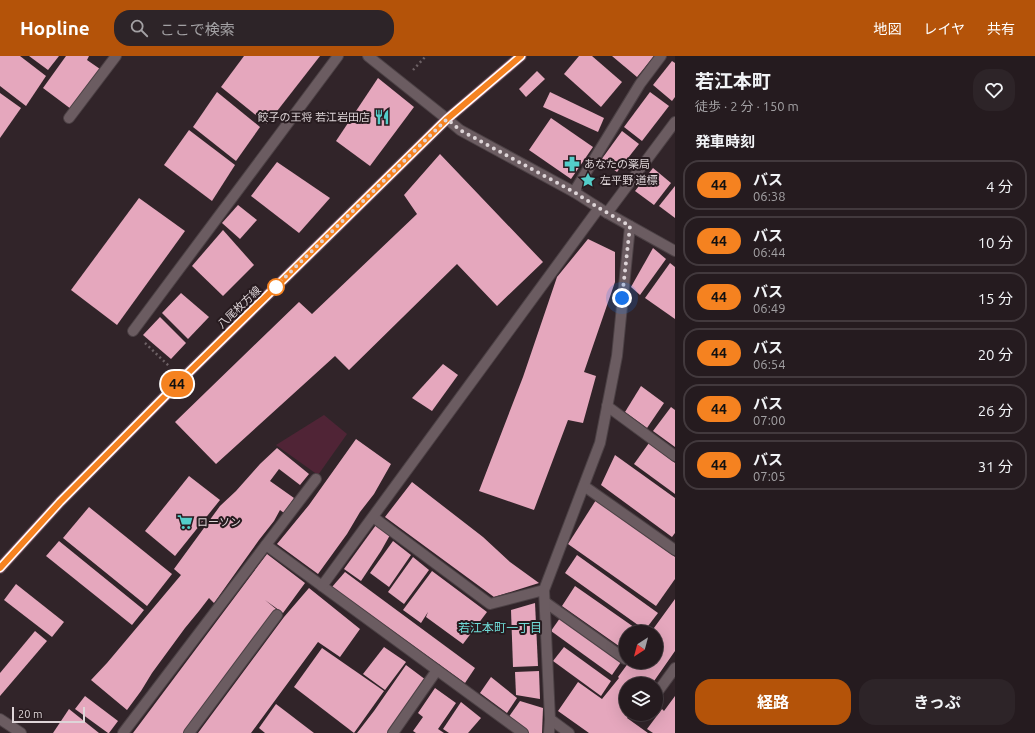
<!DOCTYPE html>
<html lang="ja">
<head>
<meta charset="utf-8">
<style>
  :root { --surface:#251b1f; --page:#2d2428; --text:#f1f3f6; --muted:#a3a1a4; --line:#42393d; --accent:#b45309 }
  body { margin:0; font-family:Ubuntu,"Noto Sans JP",sans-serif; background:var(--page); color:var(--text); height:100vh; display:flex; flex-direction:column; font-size:15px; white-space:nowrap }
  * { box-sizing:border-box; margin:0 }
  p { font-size:13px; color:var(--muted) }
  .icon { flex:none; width:22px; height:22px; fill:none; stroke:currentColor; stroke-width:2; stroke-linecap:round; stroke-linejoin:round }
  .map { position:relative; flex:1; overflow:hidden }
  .side { display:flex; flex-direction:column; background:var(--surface); width:360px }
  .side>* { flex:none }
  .badge { padding:0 8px; border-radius:13px; font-size:14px; line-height:26px }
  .needle { width:26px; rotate:216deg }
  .controls { position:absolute; left:619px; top:569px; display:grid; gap:8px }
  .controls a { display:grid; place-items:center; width:44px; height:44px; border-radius:50%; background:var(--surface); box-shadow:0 4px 16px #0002,0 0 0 1px var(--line); font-size:20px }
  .scale { position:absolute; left:12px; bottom:10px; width:73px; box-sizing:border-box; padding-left:4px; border:2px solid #ded5d8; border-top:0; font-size:11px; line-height:14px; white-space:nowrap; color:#ded5d8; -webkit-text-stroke:3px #271b1f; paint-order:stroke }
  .you { position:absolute; width:20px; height:20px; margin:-10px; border:3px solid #fff; border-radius:50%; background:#1a73e8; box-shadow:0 0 0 6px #1a73e833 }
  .map>.badge { position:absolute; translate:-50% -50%; box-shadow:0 0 0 2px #fff }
  h2 { padding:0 20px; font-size:15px; line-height:36px }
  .round { display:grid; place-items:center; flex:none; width:42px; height:42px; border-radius:16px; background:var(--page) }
  .summary { display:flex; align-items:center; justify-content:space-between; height:68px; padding:0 20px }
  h1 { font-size:19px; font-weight:700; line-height:30px }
  .button { display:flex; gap:8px; margin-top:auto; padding:8px 20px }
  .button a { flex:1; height:46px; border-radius:16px; background:var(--accent); color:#fff; font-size:16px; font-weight:700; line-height:46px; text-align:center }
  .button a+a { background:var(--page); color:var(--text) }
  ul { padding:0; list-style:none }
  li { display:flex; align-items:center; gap:12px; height:50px; margin:0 8px 6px; padding:0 12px; border:2px solid var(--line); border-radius:16px }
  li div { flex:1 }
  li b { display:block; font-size:15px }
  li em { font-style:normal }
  li .badge { min-width:44px; font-weight:700; text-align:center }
  header { display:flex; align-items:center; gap:24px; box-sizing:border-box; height:56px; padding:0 20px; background:var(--accent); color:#fff }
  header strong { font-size:19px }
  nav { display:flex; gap:22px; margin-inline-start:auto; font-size:14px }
  .search { width:280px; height:36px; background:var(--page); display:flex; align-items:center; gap:10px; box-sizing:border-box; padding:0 14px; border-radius:16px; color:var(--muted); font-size:15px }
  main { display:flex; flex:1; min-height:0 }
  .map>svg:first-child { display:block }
  .green { fill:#502436 }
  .building { fill:#e5a7bd }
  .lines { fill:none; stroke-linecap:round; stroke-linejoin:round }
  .street-casing { stroke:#4c4145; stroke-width:12 }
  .primary-casing { stroke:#4c4145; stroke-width:12 }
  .path { stroke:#6d6165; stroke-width:2.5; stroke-dasharray:2 3; stroke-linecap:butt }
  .street { stroke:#6b5c61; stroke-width:10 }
  .primary { stroke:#c07894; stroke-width:10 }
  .line-casing { stroke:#fff; stroke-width:9 }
  .line { stroke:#f58220; stroke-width:6 }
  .walk { stroke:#ded5d8; stroke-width:4; stroke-dasharray:0 7.2 }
  .stop-dot { fill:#fff; stroke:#f58220; stroke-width:2 }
  .labels { text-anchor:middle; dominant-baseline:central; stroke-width:4; stroke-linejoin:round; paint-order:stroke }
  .poi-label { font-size:11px; fill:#ded5d8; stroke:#271b1f; text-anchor:start }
  .street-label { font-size:11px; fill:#ded5d8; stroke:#271b1f }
  .neighbourhood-label { font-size:12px; fill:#6fdbd7; stroke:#271b1f }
</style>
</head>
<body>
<header>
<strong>Hopline</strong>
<div class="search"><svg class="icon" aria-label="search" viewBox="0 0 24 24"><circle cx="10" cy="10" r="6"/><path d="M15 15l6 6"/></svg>ここで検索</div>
<nav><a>地図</a><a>レイヤ</a><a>共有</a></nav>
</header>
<main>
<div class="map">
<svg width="675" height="677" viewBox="0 0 675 677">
  <rect width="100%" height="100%" fill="#312429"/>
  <polygon class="green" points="324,359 347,378 318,419 276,389"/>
  <g class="building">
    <polygon points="0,0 20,0 46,20 26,50 0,30"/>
    <polygon points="29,0 59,0 48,14"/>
    <polygon points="66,0 89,0 87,4 100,13 71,53 43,32"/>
    <polygon points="244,0 320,0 267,68 221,31"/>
    <polygon points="579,0 592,0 622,26 601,51 564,18"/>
    <polygon points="612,0 654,0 637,21"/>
    <polygon points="672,5 675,7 675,41 672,45 653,29"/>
    <polygon points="537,15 545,23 526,41 519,33"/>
    <polygon points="378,22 414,51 370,110 336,85"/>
    <polygon points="217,36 260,71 236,105 193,71"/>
    <polygon points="550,36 604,62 598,76 543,51"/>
    <polygon points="650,36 669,50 642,85 624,71"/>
    <polygon points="0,37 21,52 0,82"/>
    <polygon points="551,62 593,91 571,123 529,94"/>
    <polygon points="189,74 235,109 212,145 164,109"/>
    <polygon points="622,75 639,88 617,116 601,104"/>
    <polygon points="440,98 543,206 497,250 457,208 349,314 335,300 216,408 175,366 299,246 312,258 417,158 404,139"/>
    <polygon points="277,106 330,142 299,177 251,140"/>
    <polygon points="653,112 671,127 654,149 635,135"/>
    <polygon points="675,130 675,162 659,150"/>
    <polygon points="139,142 185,175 117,269 71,234"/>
    <polygon points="238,149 257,164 240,183 222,167"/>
    <polygon points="223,174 254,209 223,240 192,210"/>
    <polygon points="588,183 615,196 615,226 584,316 596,320 583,367 568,364 534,454 479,435 523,321 557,221"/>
    <polygon points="653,192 666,203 640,239 631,231"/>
    <polygon points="670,207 675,211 675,263 645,242"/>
    <polygon points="181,237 209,261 188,283 162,257"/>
    <polygon points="160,261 186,287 171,303 143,279"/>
    <polygon points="443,308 458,319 432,355 412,342"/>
    <polygon points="641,330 664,347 647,372 625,356"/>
    <polygon points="671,351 675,354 675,391 653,375"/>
    <polygon points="356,383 391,408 374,438 360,456 347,478 318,518 277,488 309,449"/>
    <polygon points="649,387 675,407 675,438 634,408"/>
    <polygon points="277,392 309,418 300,429 279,413 270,425 294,442 284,457 280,454 274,465 259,484 214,547 209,542 199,555 185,572 152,617 141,635 127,654 91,624 107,607 181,519 174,513 220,450 236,435 260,408"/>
    <polygon points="615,399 675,442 675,477 672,481 601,429"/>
    <polygon points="189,420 220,444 175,500 145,475"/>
    <polygon points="412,426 483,481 510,506 539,527 494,541 385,461"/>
    <polygon points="596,444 675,501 675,523 656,550 568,488"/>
    <polygon points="89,451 172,518 147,550 63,482"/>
    <polygon points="376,469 390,479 381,495 361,525 344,513"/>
    <polygon points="59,485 144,554 132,569 46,500"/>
    <polygon points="393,485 411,499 389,531 370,517"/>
    <polygon points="267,498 305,527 283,557 265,544 276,553 183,677 133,677"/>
    <polygon points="577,499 658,557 645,574 565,517"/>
    <polygon points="413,501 429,514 404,548 388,536"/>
    <polygon points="432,515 487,556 463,588 426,561 428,556 421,567 403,554"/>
    <polygon points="345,516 475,612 465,627 332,531"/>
    <polygon points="16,528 64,566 52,581 4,544"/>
    <polygon points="575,530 641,576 626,576 626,595 562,550"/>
    <polygon points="309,532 360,573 340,601 318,586 251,677 198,677 284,561"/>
    <polygon points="675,543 675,595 652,628 626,628 626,658 630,658 627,662 648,677 589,677 558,655 578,626 602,643 619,622 618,621 629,606 656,606 656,576 651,576"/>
    <polygon points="535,547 538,610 513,611 511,554"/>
    <polygon points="560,562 621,606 612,619 551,575"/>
    <polygon points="35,575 47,585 0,640 0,617"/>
    <polygon points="384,591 406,606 385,634 363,618"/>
    <polygon points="564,591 611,625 601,640 553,605"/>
    <polygon points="322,592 384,635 354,677 294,631"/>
    <polygon points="406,609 426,624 389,677 357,677 374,655"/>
    <polygon points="539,615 540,643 516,639 515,616"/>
    <polygon points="491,621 517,642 507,657 480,637"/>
    <polygon points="435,632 456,647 438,673 444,677 416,677 413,675 423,661 418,657"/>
    <polygon points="85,640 118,665 109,677 108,677 75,653"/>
    <polygon points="675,640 675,677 653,677 647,673 662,653 664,655"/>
    <polygon points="520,645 543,652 542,677 528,677 508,662"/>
    <polygon points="461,646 481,662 468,677 449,677 443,673"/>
    <polygon points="276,648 314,677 265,677 259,672"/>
    <polygon points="69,653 99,677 53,677"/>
  </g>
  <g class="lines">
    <defs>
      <g id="street">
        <polyline points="368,0 447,63 460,74 574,136 607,157 675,195"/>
        <polyline points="69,62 116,0"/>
        <polyline points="574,136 640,28 661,0"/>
        <polyline points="607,157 675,66"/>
        <polyline points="133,275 338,0"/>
        <polyline points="607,350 675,400"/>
        <polyline points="584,430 675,494"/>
        <polyline points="373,461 490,548 544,534"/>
        <polyline points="266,489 523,677"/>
        <polyline points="322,530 599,152"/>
        <polyline points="545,546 625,603"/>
        <polyline points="656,638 675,612"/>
        <polyline points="0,663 21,677"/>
        <polyline points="550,663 569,677"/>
        <polyline points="123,677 316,423"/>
        <polyline points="189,677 277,559"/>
        <polyline points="393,677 437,614"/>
        <polyline points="549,677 550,663 544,534 600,387 617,300 630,170"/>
      </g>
      <polyline id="primary" points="0,512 60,446 182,323 447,63 521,0"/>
    </defs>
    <use href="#street" class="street-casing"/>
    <use href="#primary" class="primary-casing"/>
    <g class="path">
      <polyline points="413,14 426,0"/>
      <polyline points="145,287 170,311"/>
    </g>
    <use href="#street" class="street"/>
    <use href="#primary" class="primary"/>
  </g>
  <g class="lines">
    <defs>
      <polyline id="line" points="0,512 60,446 182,323 447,63 521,0"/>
    </defs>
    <use href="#line" class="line-casing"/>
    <use href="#line" class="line"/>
    <polyline class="walk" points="276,231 273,233 447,63 460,74 574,136 599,152 630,170 622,242"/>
  </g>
  <defs>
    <symbol id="restaurant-bare" viewBox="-9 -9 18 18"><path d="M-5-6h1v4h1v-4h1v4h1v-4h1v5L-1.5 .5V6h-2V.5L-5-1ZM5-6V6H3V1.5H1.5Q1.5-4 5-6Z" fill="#53cdc9" stroke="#271b1f" stroke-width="2.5" paint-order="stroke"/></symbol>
    <symbol id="pharmacy-bare" viewBox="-9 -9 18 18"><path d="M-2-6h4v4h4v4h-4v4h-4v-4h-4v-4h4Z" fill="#53cdc9" stroke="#271b1f" stroke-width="2.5" paint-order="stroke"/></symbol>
    <symbol id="sight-bare" viewBox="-9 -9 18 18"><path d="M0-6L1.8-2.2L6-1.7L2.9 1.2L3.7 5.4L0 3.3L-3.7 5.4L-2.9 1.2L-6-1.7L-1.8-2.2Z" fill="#53cdc9" stroke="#271b1f" stroke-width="2.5" paint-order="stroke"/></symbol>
    <symbol id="supermarket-bare" viewBox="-9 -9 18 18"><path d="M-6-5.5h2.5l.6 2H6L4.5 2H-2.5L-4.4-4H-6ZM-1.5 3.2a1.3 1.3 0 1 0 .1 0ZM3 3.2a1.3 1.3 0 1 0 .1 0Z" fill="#53cdc9" stroke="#271b1f" stroke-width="2.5" paint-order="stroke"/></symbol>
  </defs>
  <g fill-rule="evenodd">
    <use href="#restaurant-bare" x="371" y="50" width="22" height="22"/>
    <use href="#pharmacy-bare" x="561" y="97" width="22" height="22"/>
    <use href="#sight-bare" x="577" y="113" width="22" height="22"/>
    <use href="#supermarket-bare" x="174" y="455" width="22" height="22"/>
  </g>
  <circle class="stop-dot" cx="276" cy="231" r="8"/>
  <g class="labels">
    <g class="poi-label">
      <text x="370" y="61" text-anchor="end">餃子の王将 若江岩田店</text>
      <text x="584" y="108">あなたの薬局</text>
      <text x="600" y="124">左平野 道標</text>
      <text x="197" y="466">ローソン</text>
    </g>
    <g class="street-label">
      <text transform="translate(239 251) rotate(-44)">八尾枚方線</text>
    </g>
    <g class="neighbourhood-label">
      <text x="500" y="571">若江本町一丁目</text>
    </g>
  </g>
</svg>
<div class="controls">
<a><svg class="needle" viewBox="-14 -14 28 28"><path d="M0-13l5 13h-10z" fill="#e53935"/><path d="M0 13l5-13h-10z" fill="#a3a1a4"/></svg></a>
<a><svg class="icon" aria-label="layers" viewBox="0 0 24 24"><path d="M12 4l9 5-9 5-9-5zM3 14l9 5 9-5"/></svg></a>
</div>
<div class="scale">20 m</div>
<div class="you" style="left:622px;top:242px"></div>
<b class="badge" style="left:177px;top:328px;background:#f58220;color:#111">44</b>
</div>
<section class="side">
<div class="summary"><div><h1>若江本町</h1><p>徒歩 · 2 分 · 150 m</p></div><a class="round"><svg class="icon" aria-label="heart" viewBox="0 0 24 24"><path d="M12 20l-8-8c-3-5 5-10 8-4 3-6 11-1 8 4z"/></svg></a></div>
<h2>発車時刻</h2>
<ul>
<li><span class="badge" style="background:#f58220;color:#111">44</span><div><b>バス</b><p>06:38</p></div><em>4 分</em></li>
<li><span class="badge" style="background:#f58220;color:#111">44</span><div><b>バス</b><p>06:44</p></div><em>10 分</em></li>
<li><span class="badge" style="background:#f58220;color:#111">44</span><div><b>バス</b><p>06:49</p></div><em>15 分</em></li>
<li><span class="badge" style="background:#f58220;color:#111">44</span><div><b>バス</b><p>06:54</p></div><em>20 分</em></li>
<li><span class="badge" style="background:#f58220;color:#111">44</span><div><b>バス</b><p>07:00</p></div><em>26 分</em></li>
<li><span class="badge" style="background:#f58220;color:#111">44</span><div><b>バス</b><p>07:05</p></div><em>31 分</em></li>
</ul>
<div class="button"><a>経路</a><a>きっぷ</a></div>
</section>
</main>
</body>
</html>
